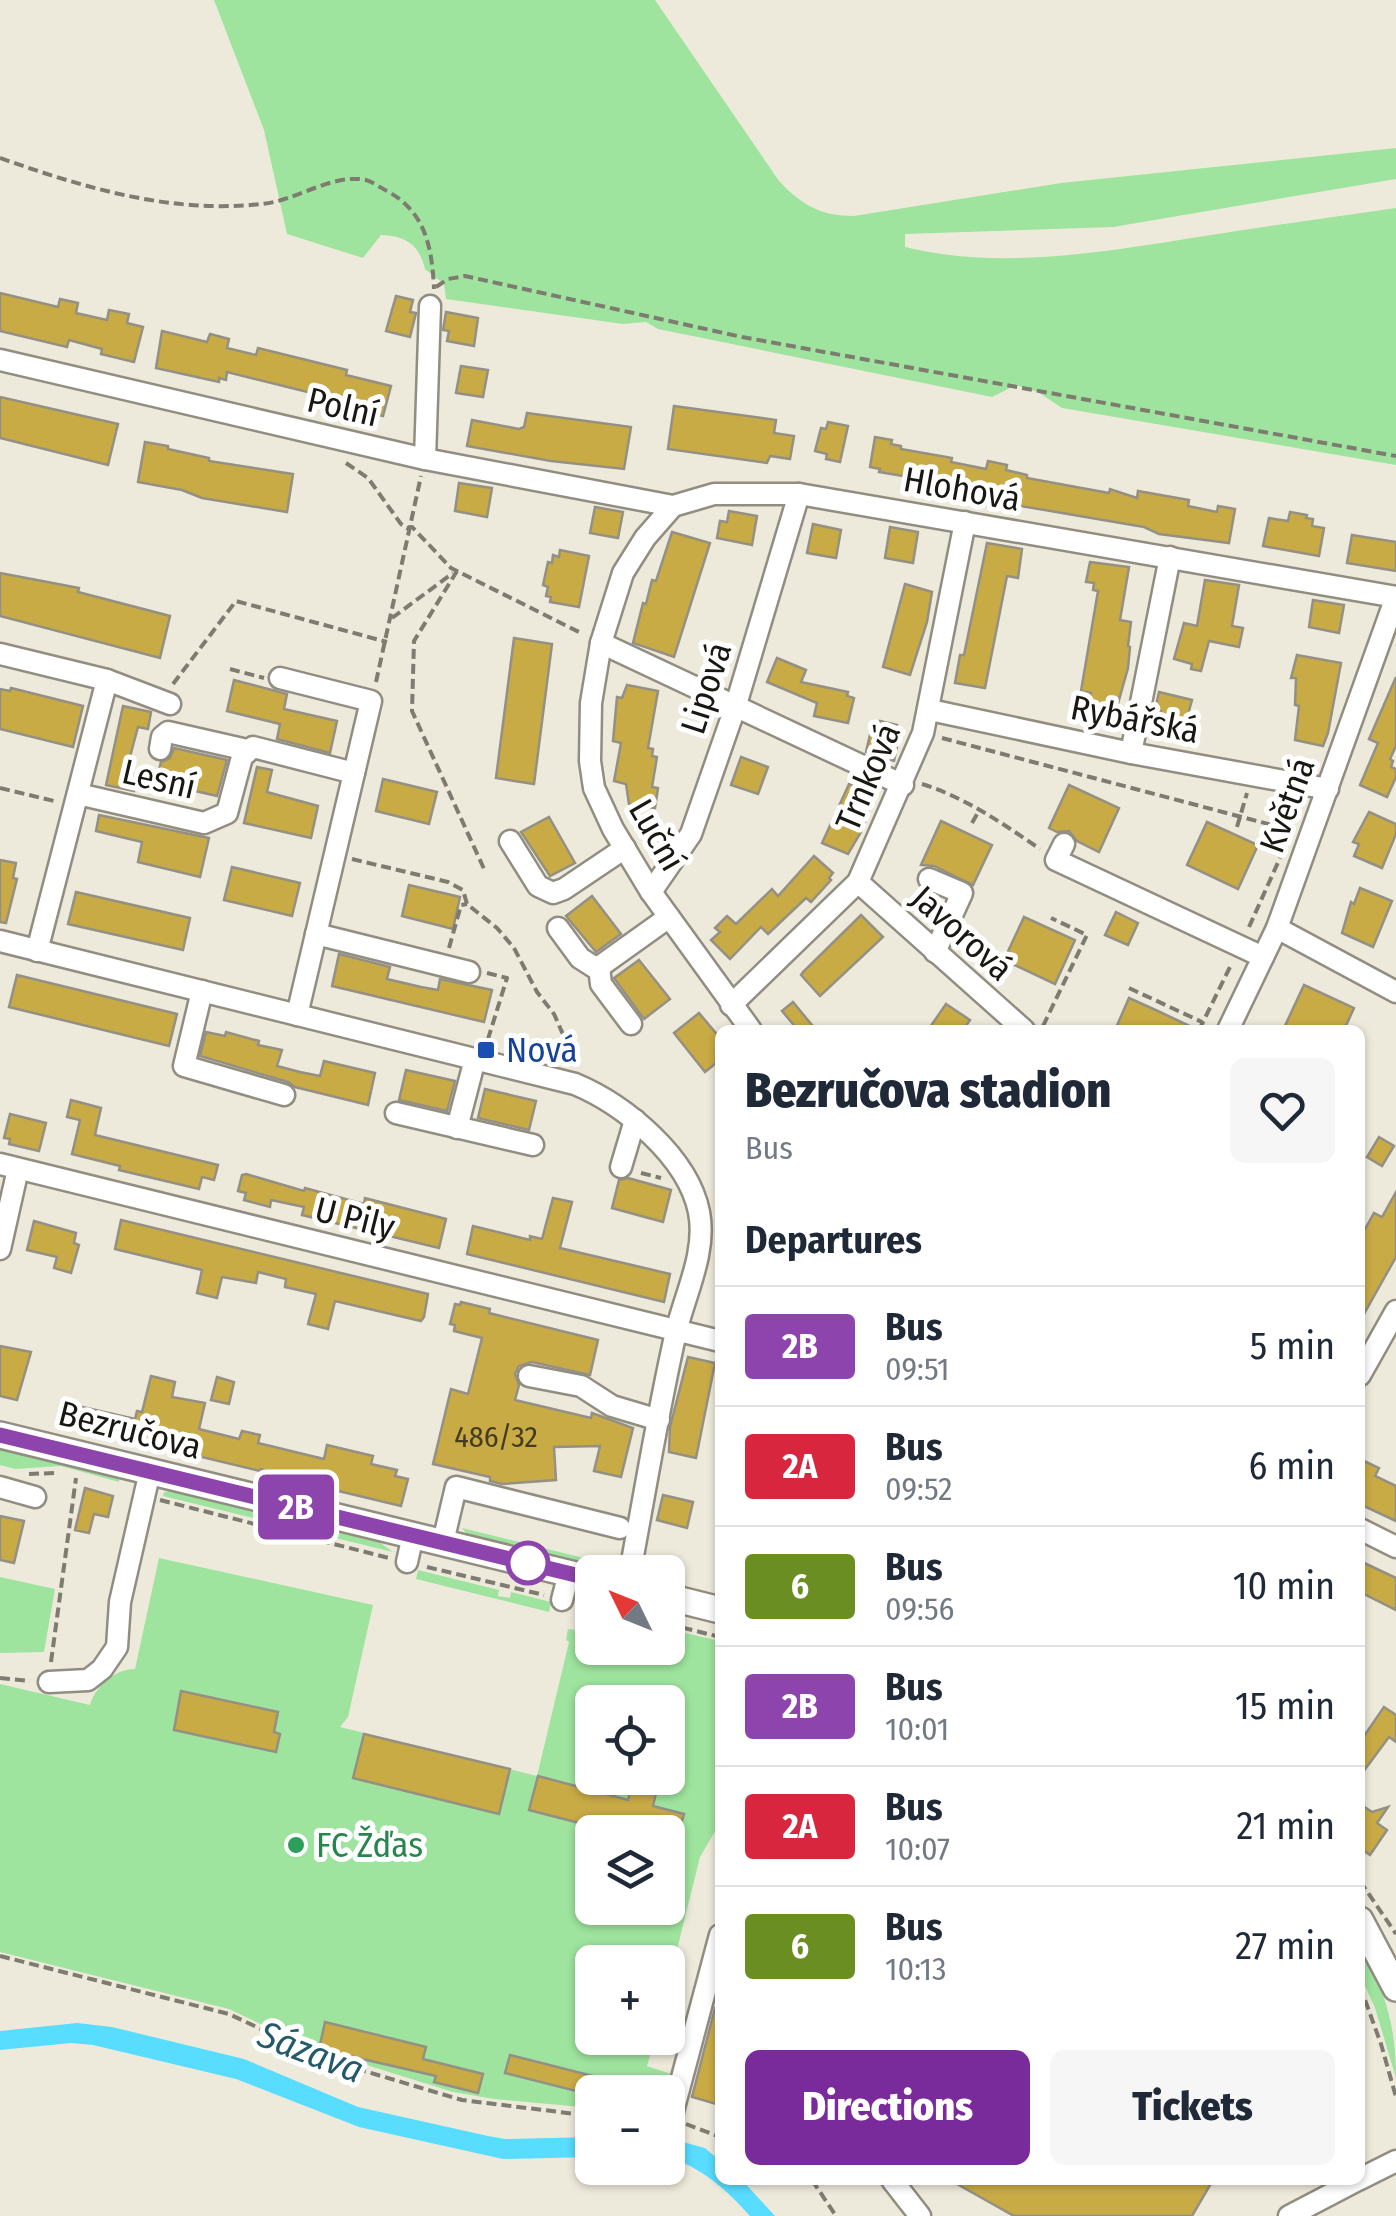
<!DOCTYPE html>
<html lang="en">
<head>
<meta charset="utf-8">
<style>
  :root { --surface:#fff; --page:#f6f6f7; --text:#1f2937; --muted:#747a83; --line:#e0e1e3; --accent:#792b9c }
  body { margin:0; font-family:"Fira Sans Condensed",sans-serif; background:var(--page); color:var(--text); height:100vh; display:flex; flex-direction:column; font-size:38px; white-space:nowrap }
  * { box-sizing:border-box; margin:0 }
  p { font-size:32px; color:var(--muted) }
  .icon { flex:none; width:55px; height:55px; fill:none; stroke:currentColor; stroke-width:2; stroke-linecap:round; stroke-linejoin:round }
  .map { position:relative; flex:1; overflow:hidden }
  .side { position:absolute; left:715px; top:1025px; width:650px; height:1160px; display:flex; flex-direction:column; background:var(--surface); border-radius:15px; box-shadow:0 2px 8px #0004 }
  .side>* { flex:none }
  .badge { padding:0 20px; border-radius:8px; font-size:35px; line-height:65px }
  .needle { width:65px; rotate:313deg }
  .tools { position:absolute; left:575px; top:1555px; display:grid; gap:20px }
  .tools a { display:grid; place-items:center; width:110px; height:110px; border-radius:15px; background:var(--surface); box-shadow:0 2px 8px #0004; font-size:50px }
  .map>.badge { position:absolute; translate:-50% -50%; box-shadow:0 0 0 5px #fff }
  h2 { padding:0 30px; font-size:38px; line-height:90px }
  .round { display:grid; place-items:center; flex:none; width:105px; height:105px; border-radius:15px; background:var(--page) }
  .head { display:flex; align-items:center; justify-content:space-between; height:170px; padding:0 30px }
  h1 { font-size:48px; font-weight:800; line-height:75px }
  .primary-button { display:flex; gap:20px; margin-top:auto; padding:20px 30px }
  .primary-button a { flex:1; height:115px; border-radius:15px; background:var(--accent); color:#fff; font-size:40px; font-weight:800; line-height:115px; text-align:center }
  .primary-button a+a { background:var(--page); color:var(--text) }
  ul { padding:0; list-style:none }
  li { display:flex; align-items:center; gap:30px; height:120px; padding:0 30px; border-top:2px solid var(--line) }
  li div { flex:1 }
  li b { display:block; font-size:38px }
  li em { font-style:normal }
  li .badge { min-width:110px; font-weight:700; text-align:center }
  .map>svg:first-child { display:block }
  .green { fill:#9ee49e; fill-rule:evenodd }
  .water { fill:#58dcff }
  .building { fill:#c9ab46; stroke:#949083; stroke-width:2.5 }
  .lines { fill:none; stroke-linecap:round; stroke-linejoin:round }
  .minor-casing { stroke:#928d81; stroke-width:25 }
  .major-casing { stroke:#928d81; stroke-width:30 }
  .path { stroke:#7e7b71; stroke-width:4; stroke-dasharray:10 5; stroke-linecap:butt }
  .minor { stroke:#fff; stroke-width:20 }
  .major { stroke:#fff; stroke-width:25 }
  .line-casing { stroke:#fff; stroke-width:22 }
  .line { stroke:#8e44ad; stroke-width:15 }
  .transit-dot { fill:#1a4fb4; stroke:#fff; stroke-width:4 }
  .stop-dot { fill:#fff; stroke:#8e44ad; stroke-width:5 }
  .leisure-dot { fill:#2e9e5b; stroke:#fff; stroke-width:4 }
  .labels { text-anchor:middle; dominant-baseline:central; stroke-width:10; stroke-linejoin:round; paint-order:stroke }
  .number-label { font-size:30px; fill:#453c1f }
  .street-label { font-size:35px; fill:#191712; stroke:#fff }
  .transit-label { font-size:35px; fill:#164399; stroke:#fff; text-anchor:start }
  .leisure-label { font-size:35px; fill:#27864d; stroke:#fff; text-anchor:start }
  .water-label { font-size:38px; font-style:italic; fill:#235968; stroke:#fff }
</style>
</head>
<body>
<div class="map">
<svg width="1396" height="2216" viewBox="0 0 1396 2216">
  <rect width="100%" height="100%" fill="#eeeadb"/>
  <g class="green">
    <path d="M214,0h441l124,181c23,24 41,35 75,35l207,-33 335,-35v31l-283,48 -208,7v13c98,24 203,4 300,-11 63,-10 127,-19 191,-28v257l-334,-57 -24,-16 -22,-7 -24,12 -334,-68 -12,-7 -23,2 -177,-25 -2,-15 -19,-15c-6,-24 -18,-33 -44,-34l-18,23 -76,-24 -23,-104z"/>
    <polygon points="0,1449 119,1478 119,1482 61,1466 15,1469 0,1465"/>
    <polygon points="170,1491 378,1541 393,1552 163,1496 164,1492"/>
    <polygon points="462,1528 620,1567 610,1571 468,1536"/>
    <path d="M159,1558l214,47 -25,112 -8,10 197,49 32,-134 -3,-2 2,-11 7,1 4,-13 13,2v29h76v-19l52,12v182l-20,34 -32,129v-24h-76v76h63l-8,28 24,8 -5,18h-74v16l-98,-9 -41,-7 -144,-45 -80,-38 -229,-57v-268l90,21c5,-18 24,-36 45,-36zM592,1702h76v76h-76zM592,1832h76v76h-76z"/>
    <polygon points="418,1570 499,1590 498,1596 510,1598 511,1592 551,1602 549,1612 416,1579"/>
    <polygon points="0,1577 55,1589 44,1652 0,1653"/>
    <path d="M1360,1944c25,48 36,80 36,134l-21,-70 -15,-33z"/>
  </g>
  <g class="water">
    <polygon points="77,2023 112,2027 244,2059 358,2107 488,2136 505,2139 592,2137 592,2157 503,2159 359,2127 236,2079 93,2045 71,2043 0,2050 0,2031"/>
    <path d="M668,2138l37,10 15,13v19h22l33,36h-25c-23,-26 -49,-49 -82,-59z"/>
  </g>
  <g class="building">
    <polygon points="0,293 58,307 60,299 78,303 76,313 107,320 109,310 129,314 127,323 143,327 134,362 101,354 102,349 69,340 67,347 0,331"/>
    <polygon points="396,296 413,300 410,312 416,313 410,337 386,331"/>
    <polygon points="446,312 478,318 474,346 447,341 449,331 443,330"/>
    <polygon points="162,331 207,342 210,334 229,339 227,348 256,355 258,348 347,370 346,375 391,386 383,416 339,406 340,400 227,372 226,380 219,378 219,382 156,368"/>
    <polygon points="461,366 488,370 483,397 456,393"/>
    <polygon points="0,397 118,424 108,465 0,438"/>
    <polygon points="674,406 776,420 774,433 794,436 790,459 770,456 767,463 668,449"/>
    <polygon points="527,413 631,427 624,469 551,461 467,446 472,420 519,429 524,427"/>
    <polygon points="828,422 848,426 840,462 826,459 827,454 815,451 821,428 826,429"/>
    <polygon points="875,437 892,440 891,444 901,446 901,449 952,458 951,462 986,469 988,461 1007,465 1006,470 1027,475 1027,478 1109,493 1110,489 1137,498 1138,491 1189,500 1188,506 1217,512 1218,506 1235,509 1229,543 1159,534 1144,527 1021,506 1016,512 924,491 925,489 913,486 915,478 879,472 880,469 870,467"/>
    <polygon points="145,442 168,446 168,449 209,458 209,461 293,474 287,512 202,498 182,490 138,482"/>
    <polygon points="459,483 492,488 487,517 455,511"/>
    <polygon points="595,507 623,512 618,538 590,533"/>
    <polygon points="729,511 757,516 752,545 717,538 720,521 727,522"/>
    <polygon points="1290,512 1307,515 1306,518 1313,519 1312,526 1324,528 1319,556 1263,546 1269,518 1288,521"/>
    <polygon points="813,524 841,530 836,558 807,553"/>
    <polygon points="890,527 918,532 913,563 885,558"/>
    <polygon points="672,532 710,543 674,657 633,643 643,603 646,604 652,580 656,581"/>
    <polygon points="1352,535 1396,542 1396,571 1347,563"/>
    <polygon points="987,543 1022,549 1018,578 1007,576 985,688 955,683 960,655 964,655"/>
    <polygon points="560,550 589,556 579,607 550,602 551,597 546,596 548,587 543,585 548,562 552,563 553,555 559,557"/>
    <polygon points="1090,562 1129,567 1120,620 1131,622 1128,646 1130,647 1128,668 1117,707 1089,702 1091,693 1081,691 1098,591 1093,590 1094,583 1086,582"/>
    <polygon points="0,573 79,588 78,592 170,616 160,658 0,616"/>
    <polygon points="1205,580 1239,585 1232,626 1243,628 1239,647 1209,641 1201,671 1191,669 1192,664 1174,659 1184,623 1197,626"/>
    <polygon points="905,584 932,592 927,622 910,675 883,667"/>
    <polygon points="1313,600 1344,605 1339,633 1309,627"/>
    <polygon points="514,638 552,644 534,784 496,778"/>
    <polygon points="1297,655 1341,663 1328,733 1323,746 1295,740 1299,706 1295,705 1296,678 1291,678"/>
    <polygon points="777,658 806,670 801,682 848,692 847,696 854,698 848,723 814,716 817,703 767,682"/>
    <polygon points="1396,677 1396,746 1390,759 1393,761 1391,767 1396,769 1396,777 1387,797 1360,785 1378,743 1369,739"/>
    <polygon points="234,680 287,694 284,709 337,721 330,753 277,739 280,724 227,711"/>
    <polygon points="627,685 658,691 648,748 653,749 652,756 657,757 652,787 658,788 655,808 629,804 626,784 614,781 621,743 613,741 617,697 622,698"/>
    <polygon points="11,688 83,706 73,747 0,729 0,689 10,691"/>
    <polygon points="1159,692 1192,700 1184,729 1158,722 1161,711 1155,710"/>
    <polygon points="123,706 151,712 148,729 138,727 131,753 127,772 138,774 134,791 106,785"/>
    <polygon points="880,721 897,725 896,731 900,732 894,761 866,752 872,726 879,727"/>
    <polygon points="174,748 227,760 217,796 156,782 161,762 170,758"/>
    <polygon points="741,757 768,767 758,794 731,785"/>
    <polygon points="257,767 272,770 267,792 318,806 311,838 244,823"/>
    <polygon points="383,779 437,792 429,824 376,811"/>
    <polygon points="849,784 875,794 861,832 848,854 822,843"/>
    <polygon points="1069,785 1119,808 1099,852 1077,841 1069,831 1057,832 1049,828"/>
    <polygon points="1369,812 1396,824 1396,834 1382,868 1354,856 1359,844 1353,842"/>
    <polygon points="99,815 209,838 200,877 138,862 142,842 96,831"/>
    <polygon points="549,817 575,863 550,876 521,832"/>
    <polygon points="941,821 992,845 973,885 934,866 921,865"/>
    <polygon points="1207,822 1258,845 1238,889 1187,865"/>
    <polygon points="814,856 833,873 829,878 831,880 811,902 806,898 768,934 761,927 730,959 711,940 720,932 715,928 727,916 736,924 772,889 778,896"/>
    <polygon points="0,860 16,863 13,878 17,879 6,923 0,922"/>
    <polygon points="232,867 300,883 292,916 224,900"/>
    <polygon points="409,885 460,897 453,929 402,916"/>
    <polygon points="1360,888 1392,901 1373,947 1342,933 1351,902 1354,904"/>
    <polygon points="76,892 190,918 183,950 68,924"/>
    <polygon points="592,896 621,934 596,952 566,916"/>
    <polygon points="1116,912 1138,923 1128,945 1105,935"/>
    <polygon points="861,915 883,937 820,996 801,975 803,972"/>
    <polygon points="1024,917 1075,940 1055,984 1004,960"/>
    <polygon points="339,954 390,967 387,979 421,987 438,990 440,979 492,990 484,1022 332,986"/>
    <polygon points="639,960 670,999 644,1019 614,978"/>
    <polygon points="17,975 177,1014 169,1046 9,1007"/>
    <polygon points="1304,985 1354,1008 1344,1030 1283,1030"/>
    <polygon points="1129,998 1160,1012 1198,1030 1115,1030"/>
    <polygon points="793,1002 816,1030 798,1030 782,1011"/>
    <polygon points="946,1004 970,1020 963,1030 928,1030"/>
    <polygon points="699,1013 720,1038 720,1060 705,1072 674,1033"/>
    <polygon points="206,1032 225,1036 226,1032 259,1041 258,1045 282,1050 277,1066 300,1072 320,1076 324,1061 375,1073 368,1105 295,1087 288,1082 200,1056"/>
    <polygon points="406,1070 455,1081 447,1111 399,1100"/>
    <polygon points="485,1089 536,1101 529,1130 478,1118"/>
    <polygon points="71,1100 101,1108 95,1135 218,1165 214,1180 202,1177 199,1189 119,1170 120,1166 72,1154 80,1120 67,1117"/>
    <polygon points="10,1114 46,1123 39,1151 9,1144 10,1139 4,1138"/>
    <polygon points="1379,1137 1394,1146 1382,1166 1367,1157"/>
    <polygon points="246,1174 304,1191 305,1188 364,1204 365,1198 446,1219 439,1248 302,1215 304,1207 271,1200 270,1207 244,1200 246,1193 238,1191 242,1175"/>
    <polygon points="628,1178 671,1190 663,1222 612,1208 619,1180"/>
    <polygon points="1396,1192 1396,1257 1360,1321 1360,1238 1374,1213 1382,1217"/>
    <polygon points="553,1198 572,1202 560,1248 670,1274 664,1302 467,1254 473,1226 530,1240 530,1236 542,1239"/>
    <polygon points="121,1220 428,1294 424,1317 421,1321 335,1301 328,1329 308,1324 316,1294 285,1287 286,1279 258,1272 256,1283 222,1277 217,1298 197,1293 202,1270 115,1249"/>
    <polygon points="34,1221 76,1233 74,1243 79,1245 71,1273 54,1268 57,1257 27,1250"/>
    <polygon points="461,1302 490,1309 489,1313 598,1340 590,1375 532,1362 519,1366 515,1374 519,1385 515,1400 591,1418 592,1413 633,1428 621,1477 594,1471 600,1446 554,1447 556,1480 502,1484 490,1481 490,1477 433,1464 451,1389 468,1394 482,1338 454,1331 455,1325 450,1324 455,1304 460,1305"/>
    <polygon points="0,1346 31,1352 17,1400 0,1396"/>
    <polygon points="688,1357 715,1363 696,1458 669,1452 670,1427"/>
    <polygon points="151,1376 175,1382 172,1397 205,1403 199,1429 239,1439 242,1431 260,1435 258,1443 324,1459 327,1445 373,1456 371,1464 397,1470 395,1476 408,1479 401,1506 284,1478 261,1469 260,1471 60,1423 65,1403 135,1419 137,1411 142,1412"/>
    <polygon points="217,1377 234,1382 229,1404 211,1400"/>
    <polygon points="1360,1459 1379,1468 1375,1476 1396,1486 1396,1521 1362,1505 1360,1508"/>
    <polygon points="85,1488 113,1496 108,1517 94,1514 89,1533 75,1530"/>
    <polygon points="663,1495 693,1502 687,1528 657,1520"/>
    <polygon points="0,1516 24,1521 14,1563 0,1560"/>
    <polygon points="1360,1561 1396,1578 1396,1610 1360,1592"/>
    <polygon points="181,1691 278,1712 274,1732 280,1734 276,1752 174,1730"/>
    <polygon points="1384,1707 1396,1715 1396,1742 1389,1737 1360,1776 1360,1742"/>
    <polygon points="364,1734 510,1769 499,1814 353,1778"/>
    <polygon points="538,1776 628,1800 632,1783 657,1789 653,1806 684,1814 679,1832 614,1832 529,1810"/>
    <polygon points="1360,1804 1372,1812 1388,1807 1377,1823 1387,1830 1370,1855 1360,1848"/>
    <polygon points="715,2008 720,2008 720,2105 692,2097"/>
    <polygon points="325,2022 426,2047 423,2059 483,2074 478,2093 434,2082 436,2076 319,2049"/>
    <polygon points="510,2055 636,2087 636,2092 592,2092 592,2095 505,2073"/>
    <polygon points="950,2180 1213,2180 1192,2216 1014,2216"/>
  </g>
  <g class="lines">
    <defs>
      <g id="minor">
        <polyline points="0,360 425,459 673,506"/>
        <polyline points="425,459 430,306"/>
        <polyline points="601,643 903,785"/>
        <polyline points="0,654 107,680 170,704"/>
        <polyline points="280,678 371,701 297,1015"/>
        <polyline points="930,710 1131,753 1328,789"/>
        <polyline points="160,749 162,737 168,732 247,750"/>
        <polyline points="1131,753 1170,557"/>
        <polyline points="78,794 204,823 227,813 242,757 253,747 354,773"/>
        <polyline points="510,841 538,886 553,893 564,889 625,848"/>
        <polyline points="1064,844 1056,860 1263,957"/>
        <polyline points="929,879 962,893 935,952"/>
        <polyline points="858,882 1024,1030"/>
        <polyline points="651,892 691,834 735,708 799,494"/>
        <polyline points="558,928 580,958 594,967 599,967 669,917"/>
        <polyline points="1277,928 1396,992"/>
        <polyline points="316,934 469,972"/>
        <path d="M0,941l575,143c50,21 113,73 124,128 8,40 -14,82 -23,120 -18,79 -31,160 -46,240"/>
        <polyline points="37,951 107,680"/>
        <polyline points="599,967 601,984 631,1024"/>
        <polyline points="202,991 184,1066 284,1095"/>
        <polyline points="731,1005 858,882 923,733 965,522"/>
        <polyline points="751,1030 651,892 613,829 594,788 590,761 591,703 601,643 623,573 645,538 673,506 714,494 799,494 1396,597 1277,928 1228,1030"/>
        <polyline points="396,1113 533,1145"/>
        <polyline points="457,1128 475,1059"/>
        <polyline points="0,1164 720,1341"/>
        <polyline points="621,1167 635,1120"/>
        <polyline points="0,1249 18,1169"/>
        <polyline points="1360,1375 1396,1311"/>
        <polyline points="529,1376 581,1386 612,1406 659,1420"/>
        <polyline points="0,1487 35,1497"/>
        <polyline points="1360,1529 1396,1547"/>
        <polyline points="443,1542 456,1487 620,1528"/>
        <polyline points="407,1562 413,1535"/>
        <polyline points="562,1600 569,1573"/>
        <polyline points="49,1682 88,1680 102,1669 117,1647 120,1602 150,1471"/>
        <polyline points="671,2119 720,1935"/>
        <polyline points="1360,2179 1396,2161"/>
        <polyline points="892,2180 920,2216"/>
        <polyline points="1289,2216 1358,2180"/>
      </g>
      <g id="major">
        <polyline points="0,1435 592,1579"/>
        <polyline points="668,1597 720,1610"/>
        <polyline points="1360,1920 1396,1988"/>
      </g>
    </defs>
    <use href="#minor" class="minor-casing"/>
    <use href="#major" class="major-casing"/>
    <g class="path">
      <path d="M0,158c85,30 171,56 262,46 34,-3 70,-31 104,-24 7,2 15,8 21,11 39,21 45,57 47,98"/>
      <polyline points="436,287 448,279 465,276 742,337 1396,456"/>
      <polyline points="346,463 368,478 401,524 407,528 412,527 451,568 583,634"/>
      <polyline points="457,571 414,641 412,711 485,871"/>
      <polyline points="392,618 453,573"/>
      <polyline points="230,669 264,678"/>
      <polyline points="376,682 421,476"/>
      <polyline points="173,684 236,601 387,642"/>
      <polyline points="942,738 1291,830"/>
      <path d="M922,784c44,14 80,39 118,65"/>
      <polyline points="0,788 54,801"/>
      <polyline points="972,823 980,809"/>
      <polyline points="1237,827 1247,793"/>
      <polyline points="352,859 448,882 463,890 467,904 497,928 514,948 537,992 554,1014 577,1066"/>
      <polyline points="1249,927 1280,858"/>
      <polyline points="449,948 461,905 467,904"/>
      <polyline points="487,973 507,978 488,1039 492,1042"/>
      <polyline points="1129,988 1202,1022"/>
      <polyline points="1043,1026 1087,935 1051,918"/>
      <polyline points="1199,1030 1232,963"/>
      <polyline points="641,1173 661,1178"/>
      <polyline points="29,1474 55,1473"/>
      <polyline points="160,1500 389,1558"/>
      <polyline points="427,1567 544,1595"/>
      <polyline points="668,1624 720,1637"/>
      <polyline points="51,1662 76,1478"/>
      <polyline points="0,1678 30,1681"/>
      <polyline points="1360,1881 1396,1934"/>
      <polyline points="0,1956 229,2014 327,2060 462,2100 592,2116"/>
      <polyline points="1360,1986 1381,2044 1396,2097"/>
      <polyline points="686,2124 720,2137"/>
      <polyline points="812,2180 836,2216"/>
      <polyline points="1258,2180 1258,2181"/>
    </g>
    <use href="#minor" class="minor"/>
    <use href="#major" class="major"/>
  </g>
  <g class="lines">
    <defs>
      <polyline id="line" points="0,1435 592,1579"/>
    </defs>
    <use href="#line" class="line-casing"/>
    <use href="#line" class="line"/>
  </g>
  <rect class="transit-dot" x="476" y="1040" width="20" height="20" rx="5"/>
  <circle class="stop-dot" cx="528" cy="1563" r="20"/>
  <circle class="leisure-dot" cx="296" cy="1845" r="10"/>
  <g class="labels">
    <g class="number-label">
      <text x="496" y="1437">486/32</text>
    </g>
    <g class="street-label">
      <text transform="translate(343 407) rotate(13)">Polní</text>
      <text transform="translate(962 489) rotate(10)">Hlohová</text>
      <text transform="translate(706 688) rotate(-72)">Lipová</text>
      <text transform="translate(1135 719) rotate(11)">Rybářská</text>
      <text transform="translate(868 777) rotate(-67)">Trnková</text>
      <text transform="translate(159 779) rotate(13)">Lesní</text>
      <text transform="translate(1287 805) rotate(-70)">Květná</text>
      <text transform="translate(657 835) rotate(60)">Luční</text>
      <text transform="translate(962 933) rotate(42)">Javorová</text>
      <text transform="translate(355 1218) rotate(14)">U Pily</text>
      <text transform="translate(130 1430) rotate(14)">Bezručova</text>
    </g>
    <g class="transit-label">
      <text x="506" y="1050">Nová</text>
    </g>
    <g class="leisure-label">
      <text x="316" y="1845">FC Žďas</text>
    </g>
    <g class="water-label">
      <text transform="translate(311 2052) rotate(21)">Sázava</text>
    </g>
  </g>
</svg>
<div class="tools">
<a><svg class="needle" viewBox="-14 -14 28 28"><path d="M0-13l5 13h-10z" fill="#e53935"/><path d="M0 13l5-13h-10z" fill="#747a83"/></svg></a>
<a><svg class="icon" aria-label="locate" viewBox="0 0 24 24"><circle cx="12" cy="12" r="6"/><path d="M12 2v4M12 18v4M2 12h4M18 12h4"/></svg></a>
<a><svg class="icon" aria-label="layers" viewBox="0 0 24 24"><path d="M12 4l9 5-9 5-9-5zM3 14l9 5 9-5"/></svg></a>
<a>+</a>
<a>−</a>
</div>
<b class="badge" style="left:296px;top:1507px;background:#8e44ad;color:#fff">2B</b>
<section class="side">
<div class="head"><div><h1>Bezručova stadion</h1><p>Bus</p></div><a class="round"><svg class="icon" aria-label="heart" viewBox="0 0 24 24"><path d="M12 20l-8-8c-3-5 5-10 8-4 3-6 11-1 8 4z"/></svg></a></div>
<h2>Departures</h2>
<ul>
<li><span class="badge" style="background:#8e44ad;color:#fff">2B</span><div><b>Bus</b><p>09:51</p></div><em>5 min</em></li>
<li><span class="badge" style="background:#d7263d;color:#fff">2A</span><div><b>Bus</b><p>09:52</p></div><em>6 min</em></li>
<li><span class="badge" style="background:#6b8e23;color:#fff">6</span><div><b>Bus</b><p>09:56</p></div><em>10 min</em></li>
<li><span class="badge" style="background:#8e44ad;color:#fff">2B</span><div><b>Bus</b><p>10:01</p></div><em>15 min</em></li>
<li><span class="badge" style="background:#d7263d;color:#fff">2A</span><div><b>Bus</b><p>10:07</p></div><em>21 min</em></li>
<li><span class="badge" style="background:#6b8e23;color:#fff">6</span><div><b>Bus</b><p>10:13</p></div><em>27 min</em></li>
</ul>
<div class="primary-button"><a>Directions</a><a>Tickets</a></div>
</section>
</div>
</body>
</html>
